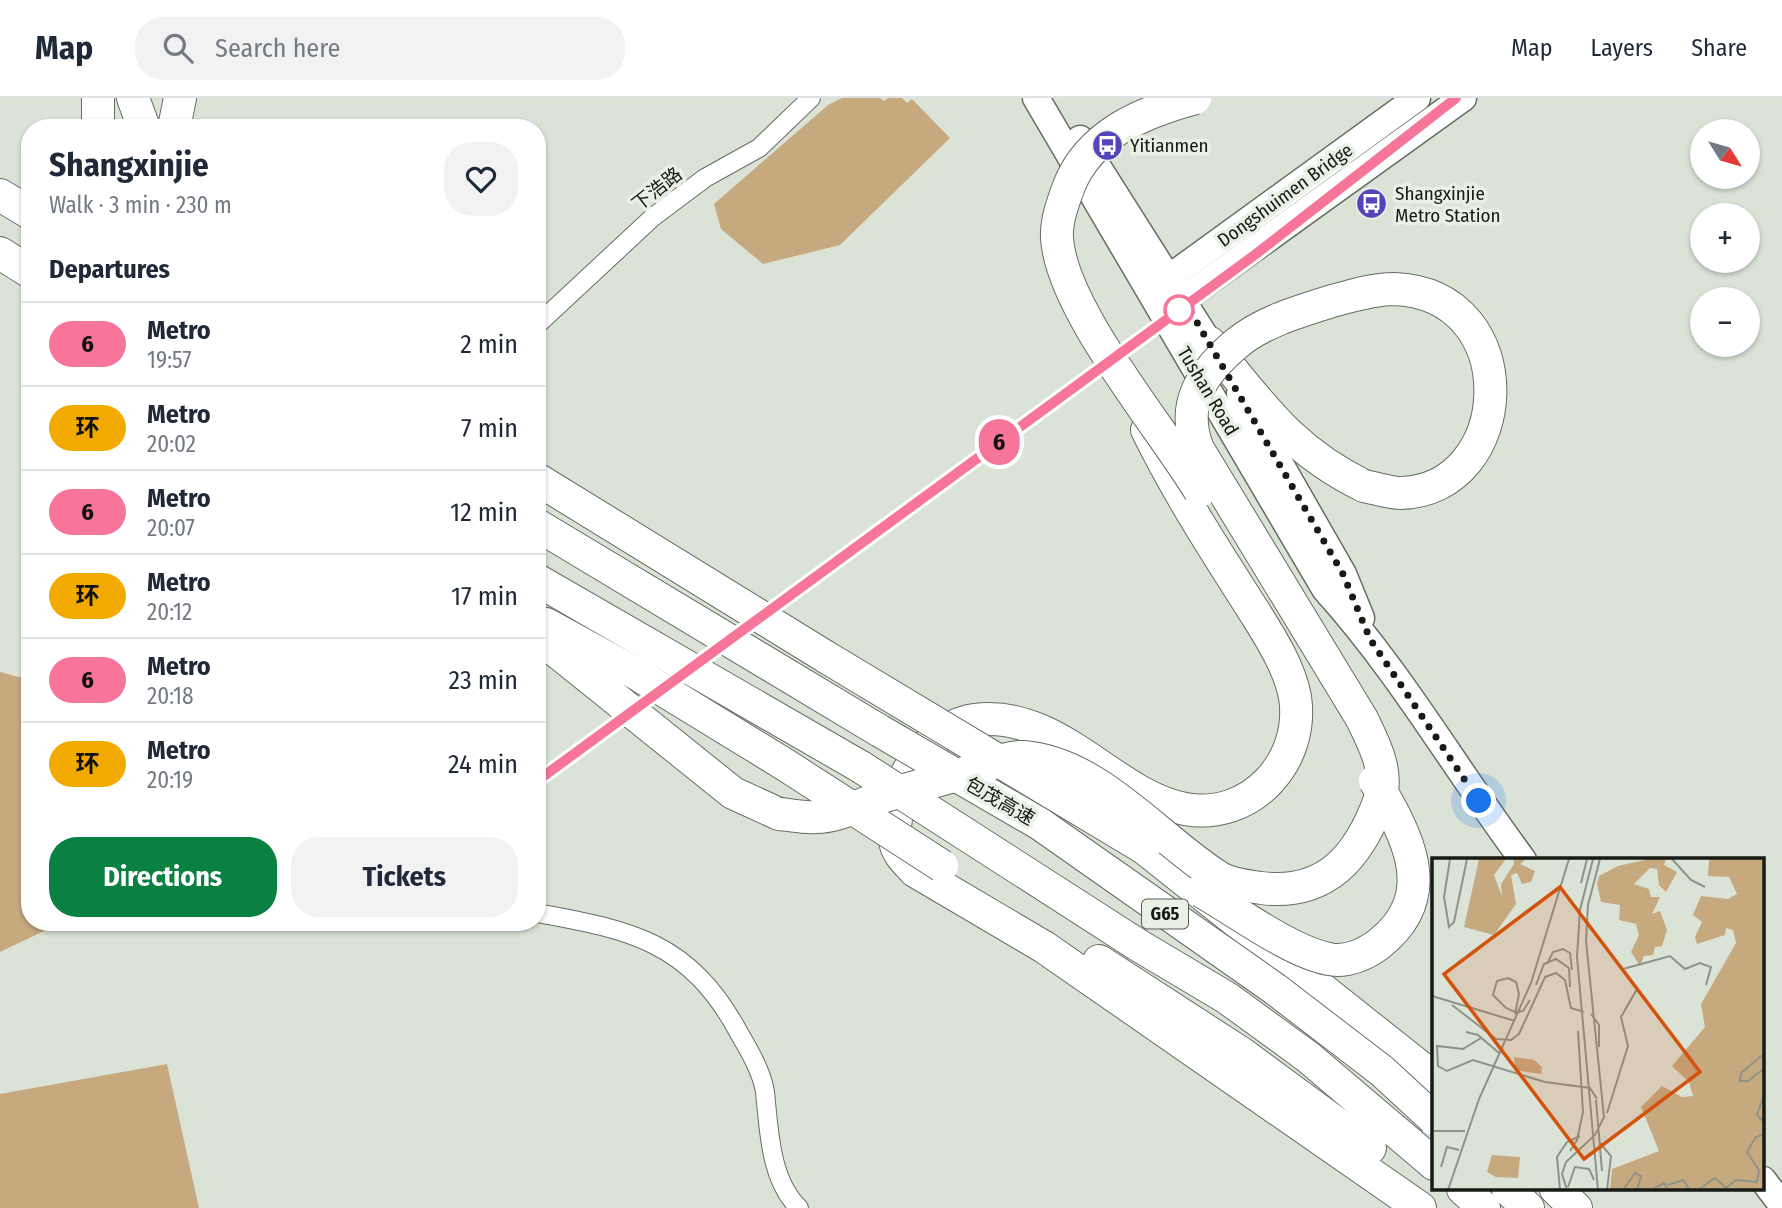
<!DOCTYPE html>
<html lang="en">
<head>
<meta charset="utf-8">
<style>
  :root { --surface:#fff; --page:#f2f2f3; --text:#1f2937; --muted:#747a83; --line:#e0e1e3; --accent:#0b8043 }
  body { margin:0; font-family:"Fira Sans Condensed","Noto Sans SC",sans-serif; background:var(--page); color:var(--text); height:100vh; display:flex; flex-direction:column; font-size:26px; white-space:nowrap }
  * { box-sizing:border-box; margin:0 }
  p { font-size:23px; color:var(--muted) }
  .icon { flex:none; width:38px; height:38px; fill:none; stroke:currentColor; stroke-width:2; stroke-linecap:round; stroke-linejoin:round }
  .map { position:relative; flex:1; overflow:hidden }
  .panel { position:absolute; left:21px; top:21px; width:525px; height:812px; display:flex; flex-direction:column; background:var(--surface); border-radius:28px; box-shadow:0 2px 5px #0004 }
  .panel>* { flex:none }
  .badge { padding:0 14px; border-radius:23px; font-size:24px; line-height:46px }
  .needle { width:46px; rotate:127deg }
  .fabs { position:absolute; left:1690px; top:21px; display:grid; gap:14px }
  .fabs a { display:grid; place-items:center; width:70px; height:70px; border-radius:50%; background:var(--surface); box-shadow:0 2px 5px #0004; font-size:35px }
  .you { position:absolute; width:35px; height:35px; margin:-18px; border:5px solid #fff; border-radius:50%; background:#1a73e8; box-shadow:0 0 0 10px #1a73e833 }
  .map>.badge { position:absolute; translate:-50% -50%; box-shadow:0 0 0 4px #fff }
  h2 { padding:0 28px; font-size:26px; line-height:63px }
  .round { display:grid; place-items:center; flex:none; width:74px; height:74px; border-radius:28px; background:var(--page) }
  .overview { display:flex; align-items:center; justify-content:space-between; height:119px; padding:0 28px }
  h1 { font-size:33px; font-weight:700; line-height:52px }
  .action { display:flex; gap:14px; margin-top:auto; padding:14px 28px }
  .action a { flex:1; height:80px; border-radius:28px; background:var(--accent); color:#fff; font-size:28px; font-weight:700; line-height:80px; text-align:center }
  .action a+a { background:var(--page); color:var(--text) }
  ul { padding:0; list-style:none }
  li { display:flex; align-items:center; gap:21px; height:84px; padding:0 28px; border-top:2px solid var(--line) }
  li div { flex:1 }
  li b { display:block; font-size:26px }
  li em { font-style:normal }
  li .badge { min-width:77px; font-weight:700; text-align:center }
  header { display:flex; align-items:center; gap:42px; box-sizing:border-box; height:98px; padding:0 35px; background:var(--surface); border-bottom:2px solid var(--line) }
  header strong { font-size:33px }
  nav { display:flex; gap:38px; margin-inline-start:auto; font-size:24px }
  .search { width:490px; height:63px; background:var(--page); display:flex; align-items:center; gap:18px; box-sizing:border-box; padding:0 24px; border-radius:28px; color:var(--muted); font-size:26px }
  .map>svg:first-child { display:block }
  .green { fill:#c7a97f }
  .lines { fill:none; stroke-linecap:round; stroke-linejoin:round }
  .street-casing { stroke:#666e63; stroke-width:20 }
  .primary-casing { stroke:#666e63; stroke-width:29 }
  .highway-casing { stroke:#666e63; stroke-width:34 }
  .street { stroke:#fff; stroke-width:18 }
  .primary { stroke:#fff; stroke-width:26 }
  .highway { stroke:#fff; stroke-width:32 }
  .highway-bridge-casing { stroke:#666e63; stroke-width:34; stroke-linecap:butt }
  .highway-bridge { stroke:#fff; stroke-width:32 }
  .line-casing { stroke:#fff; stroke-width:16 }
  .line { stroke:#f67599; stroke-width:10 }
  .walk { stroke:#171a15; stroke-width:7; stroke-dasharray:0 12.6 }
  .stop-dot { fill:#fff; stroke:#f67599; stroke-width:3.5 }
  .labels { text-anchor:middle; dominant-baseline:central; stroke-width:7; stroke-linejoin:round; paint-order:stroke }
  .shield { fill:#e8f1e4; stroke:#565a53; stroke-width:2 }
  .shield-label { font-size:18px; font-weight:bold; fill:#171a15 }
  .poi-label { font-size:19px; fill:#171a15; stroke:#e8f1e4; text-anchor:start }
  .street-label { font-size:19px; fill:#171a15; stroke:#e8f1e4 }
  .inset-road { fill:none; stroke:#8d9389; stroke-width:2 }
  .view { fill:#d3530d; fill-opacity:0.15; stroke:#d3530d; stroke-width:3.5 }
  .inset-edge { fill:none; stroke:#171a15; stroke-width:3.5 }
</style>
</head>
<body>
<header>
<strong>Map</strong>
<div class="search"><svg class="icon" aria-label="search" viewBox="0 0 24 24"><circle cx="10" cy="10" r="6"/><path d="M15 15l6 6"/></svg>Search here</div>
<nav><a>Map</a><a>Layers</a><a>Share</a></nav>
</header>
<div class="map">
<svg width="1782" height="1110" viewBox="0 0 1782 1110">
  <rect width="100%" height="100%" fill="#dbe3d7"/>
  <g class="green">
    <polygon points="842,0 880,0 884,3 888,0 902,0 907,5 912,1 950,40 840,147 763,166 721,131 714,106 828,7"/>
    <polygon points="0,574 30,582 30,824 63,824 0,854"/>
    <polygon points="167,966 199,1110 0,1110 0,996"/>
  </g>
  <g class="lines">
    <defs>
      <g id="street">
        <polyline points="537,227 653,119 705,80 759,50 811,0"/>
        <path d="M537,815c95,17 153,29 202,120 10,17 23,39 26,59 4,38 5,88 34,116"/>
      </g>
      <g id="primary">
        <path d="M1036,0l289,491c75,83 131,181 198,271"/>
        <polyline points="1080,41 1220,262"/>
        <polyline points="1155,190 1417,0"/>
        <polyline points="1171,210 1463,0"/>
        <polyline points="1240,296 1343,476 1361,520"/>
        <polyline points="1763,1082 1782,1107"/>
      </g>
      <g id="highway">
        <polyline points="133,0 144,30"/>
        <polyline points="98,30 98,0"/>
        <polyline points="174,30 180,0"/>
        <polyline points="0,97 30,115"/>
        <polyline points="0,155 30,174"/>
        <path d="M1210,245c51,61 80,107 154,143"/>
        <path d="M1147,332c32,65 71,125 110,186 15,24 33,53 38,81 10,65 -45,124 -110,112 -73,-14 -126,-100 -211,-89 -31,5 -56,30 -70,59 -4,9 -11,52 -9,62 2,13 12,21 20,30l129,76 376,261"/>
        <polyline points="537,381 826,559"/>
        <polyline points="537,427 880,633"/>
        <polyline points="537,482 861,669"/>
        <polyline points="546,526 637,576 784,666"/>
        <polyline points="537,542 556,553 733,695 779,716"/>
        <polyline points="1144,750 1434,980"/>
        <polyline points="1138,847 1227,900 1308,959 1434,1066"/>
        <polyline points="1099,863 1241,955 1370,1050"/>
        <polyline points="1463,1091 1484,1110"/>
        <polyline points="1508,1091 1528,1110"/>
        <polyline points="1556,1091 1576,1110"/>
      </g>
    </defs>
    <use href="#street" class="street-casing"/>
    <use href="#primary" class="primary-casing"/>
    <use href="#highway" class="highway-casing"/>
    <use href="#street" class="street"/>
    <use href="#primary" class="primary"/>
    <use href="#highway" class="highway"/>
    <defs>
      <g id="highway-bridge">
        <path d="M1195,0c-51,14 -105,35 -126,88 -6,16 -13,35 -12,52 4,71 105,190 143,253"/>
        <polyline points="826,559 1144,750"/>
        <polyline points="880,633 1040,726 1275,891 1382,973 1434,1021"/>
        <polyline points="784,666 942,768"/>
        <polyline points="861,669 1138,847"/>
        <path d="M779,716c12,1 25,4 37,3 23,0 44,-13 66,-20 28,-9 57,-17 86,-25 16,-5 39,-16 56,-15 75,6 136,84 196,121 12,7 28,8 41,10 65,8 98,-31 119,-89 9,-28 -6,-55 -18,-80l-164,-270c-18,-45 4,-76 38,-105 26,-22 64,-33 96,-43 20,-5 41,-12 62,-12 133,5 122,202 6,204 -11,0 -25,-5 -36,-7"/>
        <path d="M1201,793c35,20 90,61 128,68 17,4 37,-5 50,-15 62,-49 28,-109 -4,-163"/>
      </g>
    </defs>
    <use href="#highway-bridge" class="highway-bridge-casing"/>
    <use href="#highway-bridge" class="highway-bridge"/>
  </g>
  <g class="lines">
    <defs>
      <polyline id="line" points="537,683 1256,156 1456,0"/>
    </defs>
    <use href="#line" class="line-casing"/>
    <use href="#line" class="line"/>
    <polyline class="walk" points="1179,212 1184,202 1343,476 1370,541 1479,703"/>
  </g>
  <defs>
    <symbol id="bus-disc" viewBox="-11 -11 22 22"><circle r="9.5" fill="#5644bc" stroke="#e8f1e4"/><path d="M-5-6H5V4H4V6H2V4H-2V6H-4V4H-5ZM-3.5-4V0h7V-4ZM-3.5 1.2v1.5H-2V1.2ZM2 1.2v1.5H3.5V1.2Z" fill="#fff"/></symbol>
  </defs>
  <g fill-rule="evenodd">
    <use href="#bus-disc" x="1090" y="30" width="35" height="35"/>
    <use href="#bus-disc" x="1354" y="88" width="35" height="35"/>
  </g>
  <circle class="stop-dot" cx="1179" cy="212" r="14"/>
  <g class="labels">
    <rect class="shield" x="1142" y="801.5" width="46" height="29" rx="5"/>
    <g class="shield-label">
      <text x="1165" y="816">G65</text>
    </g>
    <g class="poi-label">
      <text x="1130" y="47">Yitianmen</text>
      <text x="1395" y="95">Shangxinjie<tspan x="1395" dy="22">Metro Station</tspan></text>
    </g>
    <g class="street-label">
      <text transform="translate(657 91) rotate(-38)">下浩路</text>
      <text transform="translate(1285 97) rotate(-36)">Dongshuimen Bridge</text>
      <text transform="translate(1208 293) rotate(59)">Tushan Road</text>
      <text transform="translate(1000 703) rotate(30)">包茂高速</text>
    </g>
  </g>
  <g transform="translate(1432 760)">
    <rect width="332" height="332" fill="#dbe3d7"/>
    <path d="M47,1h27l-12,16 8,21 -1,-12 13,-20 -1,-5h13l-6,5 15,7 -4,11 -9,2 -5,-11 -6,2 5,29 -22,31 -30,-8zM217,1h17l-2,6 13,7 -11,20 -7,-7 -2,-16 -7,-1 -16,16 15,5 2,8h9l-8,17 8,-3 7,19 -5,16 -7,1 -2,8 -9,1 -4,10 -9,-14 8,-17 -3,-11 -17,-4 1,-15 -19,-3 -4,-18 2,-8 19,-10zM277,1h55v331h-154l2,-21 47,-18 -18,-44 21,-21 20,11 11,-1 -4,-14 -17,-16 33,-39 -4,-23 35,-61 -3,-13 -7,-2 -1,7 -28,9 -2,-7 7,-15 -9,-7 8,-19 27,3 9,-5 -8,-17 -21,-1zM82,199l20,3 8,7 -1,7 -26,-4zM60,297l28,2 -2,21 -22,-1 -9,-5z" fill="#c7a97f"/>
    <path class="inset-road" d="M18,1l-6,38 5,30 5,-5 13,-63M161,1l-13,51 -3,47 21,233M240,1l19,21 14,7M149,25l6,-24M115,106l6,-12 10,-3 7,4 2,17M191,111l47,-13 15,13 15,-6 11,4 -5,18M104,127l8,-21 12,-5 13,9 1,19M0,138l83,25M20,147l44,34 15,1 8,-6 26,-57 11,-4 9,7 6,28 13,4M83,156l4,-20 -3,-12 -8,-4 -11,3 -4,14 13,13 9,4h4l4,-1 7,-11M159,156l8,11v22M34,174l12,3 21,18M49,180l-18,11 -26,-3 1,20 9,5 26,-11 72,22 45,6 7,11M333,195l-24,20 -1,8h8l17,-13M333,234l-8,23 8,8M164,242l6,71M175,255l21,-67 -7,-29 16,-28 -14,-20M2,273h31M167,284l12,14 -4,34M138,293l7,-11 6,-28 -5,-81M9,309l6,-20 12,3M236,327l15,-5 7,10M136,329l7,-20 14,2 5,11M16,332l31,-91 52,-116 38,-124M128,332l-3,-33 10,-15 13,-6M135,332l-5,-16 4,-12 29,-27 9,-18 -18,-176 2,-36 12,-46M191,332l12,-17 6,3 -4,14M219,332l13,-7 4,7M266,332l17,-12 11,10 10,-8 21,2 2,-12 -12,-18 9,-15 9,-3"/>
    <path class="view" d="M128,29l140,185 -116,87 -140,-185z"/>
    <rect width="332" height="332" class="inset-edge"/>
  </g>
</svg>
<div class="fabs">
<a><svg class="needle" viewBox="-14 -14 28 28"><path d="M0-13l5 13h-10z" fill="#e53935"/><path d="M0 13l5-13h-10z" fill="#747a83"/></svg></a>
<a>+</a>
<a>−</a>
</div>
<div class="you" style="left:1479px;top:703px"></div>
<b class="badge" style="left:999px;top:344px;background:#f67599;color:#111">6</b>
<section class="panel">
<div class="overview"><div><h1>Shangxinjie</h1><p>Walk · 3 min · 230 m</p></div><a class="round"><svg class="icon" aria-label="heart" viewBox="0 0 24 24"><path d="M12 20l-8-8c-3-5 5-10 8-4 3-6 11-1 8 4z"/></svg></a></div>
<h2>Departures</h2>
<ul>
<li><span class="badge" style="background:#f67599;color:#111">6</span><div><b>Metro</b><p>19:57</p></div><em>2 min</em></li>
<li><span class="badge" style="background:#f2a900;color:#111">环</span><div><b>Metro</b><p>20:02</p></div><em>7 min</em></li>
<li><span class="badge" style="background:#f67599;color:#111">6</span><div><b>Metro</b><p>20:07</p></div><em>12 min</em></li>
<li><span class="badge" style="background:#f2a900;color:#111">环</span><div><b>Metro</b><p>20:12</p></div><em>17 min</em></li>
<li><span class="badge" style="background:#f67599;color:#111">6</span><div><b>Metro</b><p>20:18</p></div><em>23 min</em></li>
<li><span class="badge" style="background:#f2a900;color:#111">环</span><div><b>Metro</b><p>20:19</p></div><em>24 min</em></li>
</ul>
<div class="action"><a>Directions</a><a>Tickets</a></div>
</section>
</div>
</body>
</html>
